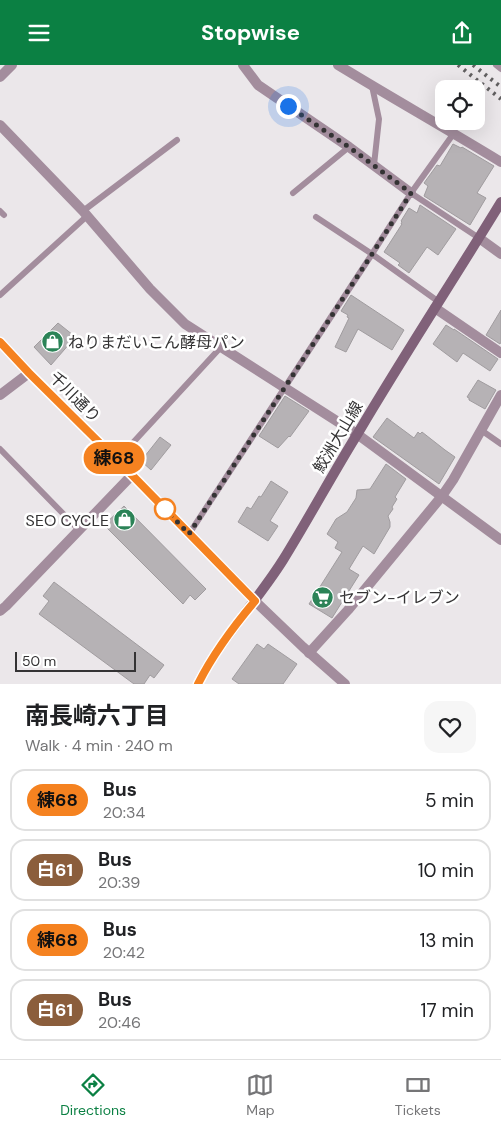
<!DOCTYPE html>
<html lang="en">
<head>
<meta charset="utf-8">
<style>
  :root { --surface:#fff; --page:#f6f6f6; --text:#202124; --muted:#757577; --line:#e0e0e0; --accent:#0b8043 }
  body { margin:0; font-family:"DM Sans","Noto Sans JP",sans-serif; background:var(--page); color:var(--text); height:100vh; display:flex; flex-direction:column; font-size:19px; white-space:nowrap }
  * { box-sizing:border-box; margin:0 }
  p { font-size:16px; color:var(--muted) }
  .icon { flex:none; width:28px; height:28px; fill:none; stroke:currentColor; stroke-width:2; stroke-linecap:round; stroke-linejoin:round }
  .map { position:relative; height:619px; overflow:hidden }
  .sheet { display:flex; flex-direction:column; background:var(--surface); flex:1 }
  .sheet>* { flex:none }
  .badge { padding:0 10px; border-radius:16px; font-size:18px; line-height:32px }
  .tools { position:absolute; left:435px; top:15px; display:grid; gap:10px }
  .tools a { display:grid; place-items:center; width:50px; height:50px; border-radius:10px; background:var(--surface); box-shadow:0 5px 20px #0002; font-size:25px }
  .scale { position:absolute; left:15px; bottom:12px; width:121px; box-sizing:border-box; padding-left:5px; border:2px solid #343334; border-top:0; font-size:14px; line-height:18px; white-space:nowrap; color:#343334; -webkit-text-stroke:4px #fff; paint-order:stroke }
  .you { position:absolute; width:25px; height:25px; margin:-12px; border:4px solid #fff; border-radius:50%; background:#1a73e8; box-shadow:0 0 0 8px #1a73e833 }
  .map>.badge { position:absolute; translate:-50% -50%; box-shadow:0 0 0 2px #fff }
  .round { display:grid; place-items:center; flex:none; width:52px; height:52px; border-radius:15px; background:var(--page) }
  .summary { display:flex; align-items:center; justify-content:space-between; height:85px; padding:0 25px }
  h1 { font-size:24px; font-weight:700; line-height:38px }
  ul { padding:0; list-style:none }
  li { display:flex; align-items:center; gap:15px; height:62px; margin:0 10px 8px; padding:0 15px; border:2px solid var(--line); border-radius:15px }
  li div { flex:1 }
  li b { display:block; font-size:19px }
  li em { font-style:normal }
  li .badge { min-width:55px; font-weight:700; text-align:center }
  header { display:flex; justify-content:space-between; align-items:center; height:65px; padding:0 25px; background:var(--accent); color:#fff; font-size:22px; font-weight:700 }
  .tabs { display:flex; justify-content:space-around; align-items:center; height:70px; border-top:1px solid var(--line); background:var(--surface); font-size:14px; color:var(--muted) }
  .tabs a { display:grid; justify-items:center; gap:2px }
  .tabs .on { color:var(--accent) }
  .map>svg:first-child { display:block }
  .building { fill:#b6b2b5; stroke:#a09c9f }
  .lines { fill:none; stroke-linecap:round; stroke-linejoin:round }
  .lane { stroke:#a38d9d; stroke-width:6 }
  .street { stroke:#a38d9d; stroke-width:10 }
  .secondary { stroke:#806179; stroke-width:10 }
  .rail { stroke:#615f60; stroke-width:4; stroke-dasharray:2.5 5; stroke-linecap:butt }
  .line-casing { stroke:#fff; stroke-width:11 }
  .line { stroke:#f58220; stroke-width:8 }
  .walk { stroke:#343334; stroke-width:5; stroke-dasharray:0 9 }
  .stop-dot { fill:#fff; stroke:#f58220; stroke-width:2.5 }
  .labels { text-anchor:middle; dominant-baseline:central; stroke-width:5; stroke-linejoin:round; paint-order:stroke }
  .poi-label { font-size:16px; fill:#343334; stroke:#fff; text-anchor:start }
  .street-label { font-size:16px; fill:#343334; stroke:#fff }
</style>
</head>
<body>
<header><svg class="icon" aria-label="menu" viewBox="0 0 24 24"><path d="M4 6h16M4 12h16M4 18h16"/></svg>Stopwise<svg class="icon" aria-label="share" viewBox="0 0 24 24"><path d="M12 15V3M7 8l5-5 5 5M5 13v7h14v-7"/></svg></header>
<div class="map">
<svg width="501" height="619" viewBox="0 0 501 619">
  <rect width="100%" height="100%" fill="#ebe7ea"/>
  <g class="building">
    <polygon points="453,79 461,83 462,82 494,101 477,128 486,133 470,160 424,131 428,121 424,118 437,100 440,101"/>
    <polygon points="420,140 456,164 438,190 427,182 409,208 398,200 400,198 384,187 402,159 401,159 402,157 401,156 409,143 417,148"/>
    <polygon points="351,230 404,265 392,285 358,264 346,287 335,282 349,253 347,252 348,250 341,246"/>
    <polygon points="501,245 501,277 500,279 486,270"/>
    <polygon points="58,258 73,270 71,277 51,300 34,282"/>
    <polygon points="446,260 454,265 454,264 498,294 490,306 463,288 457,297 433,279"/>
    <polygon points="478,315 496,325 485,344 469,335 469,333 467,332"/>
    <polygon points="285,331 309,346 290,372 289,371 278,383 259,371"/>
    <polygon points="387,353 414,373 418,367 420,369 422,367 445,385 455,392 439,419 373,372"/>
    <polygon points="160,372 171,380 151,405 141,396"/>
    <polygon points="386,399 406,414 395,432 397,434 392,442 393,444 388,451 390,457 390,462 374,489 363,481 349,504 359,510 332,553 309,539 342,487 335,483 338,477 327,469 336,454 347,447 356,433 357,425 370,424"/>
    <polygon points="271,416 288,427 270,456 278,461 268,476 238,457 247,442 251,444 259,431 261,432"/>
    <polygon points="124,441 206,524 195,535 190,530 183,539 104,460"/>
    <polygon points="54,517 164,600 154,613 150,610 144,619 134,619 39,549 49,536 43,531"/>
    <polygon points="257,579 264,584 268,579 297,599 283,619 239,619 232,614"/>
  </g>
  <g class="lines">
    <g class="lane">
      <polyline points="496,0 501,4"/>
      <polyline points="372,21 379,54 374,100"/>
      <polyline points="293,128 349,82"/>
      <polyline points="411,128 479,173"/>
      <polyline points="0,146 4,150"/>
      <polyline points="83,146 177,75"/>
      <polyline points="316,152 372,189 439,237"/>
      <polyline points="0,230 87,151"/>
      <polyline points="481,365 501,379"/>
      <polyline points="0,384 79,465"/>
      <polyline points="117,395 221,282"/>
      <polyline points="189,469 372,189 411,128 454,68"/>
    </g>
    <g class="street">
      <polyline points="243,0 258,20 349,82 411,128"/>
      <path d="M338,0c54,33 109,64 163,97"/>
      <polyline points="0,12 12,0"/>
      <polyline points="0,60 83,146 150,224 185,259 357,369 501,475"/>
      <polyline points="479,173 501,189"/>
      <polyline points="435,243 501,288"/>
      <polyline points="0,330 29,308"/>
      <polyline points="255,536 303,582 345,619"/>
      <polyline points="0,546 6,541 132,410"/>
      <polyline points="309,588 348,545 442,431 453,415 501,330"/>
    </g>
    <g class="secondary">
      <polyline points="0,277 29,308 132,410 255,536"/>
      <path d="M198,619c22,-45 58,-81 85,-124 26,-42 49,-85 75,-127 46,-78 96,-154 143,-231"/>
    </g>
    <g class="rail">
      <polyline points="458,0 501,34"/>
      <polyline points="473,0 501,22"/>
    </g>
  </g>
  <g class="lines">
    <defs>
      <path id="line" d="M0,277l29,31 103,102 123,126c-22,26 -42,53 -57,83"/>
    </defs>
    <use href="#line" class="line-casing"/>
    <use href="#line" class="line"/>
    <polyline class="walk" points="165,444 189,469 372,189 411,128 349,82 288,41"/>
  </g>
  <defs>
    <symbol id="shop-disc" viewBox="-11 -11 22 22"><circle r="9.5" fill="#2b8357" stroke="#fff"/><path d="M-5-2.5h2.3a2.7 3.5 0 0 1 5.4 0H5L5.5 6h-11ZM-1.5-2.5h3a1.5 2.3 0 0 0-3 0Z" fill="#fff"/></symbol>
    <symbol id="supermarket-disc" viewBox="-11 -11 22 22"><circle r="9.5" fill="#2b8357" stroke="#fff"/><path d="M-6-5.5h2.5l.6 2H6L4.5 2H-2.5L-4.4-4H-6ZM-1.5 3.2a1.3 1.3 0 1 0 .1 0ZM3 3.2a1.3 1.3 0 1 0 .1 0Z" fill="#fff"/></symbol>
  </defs>
  <g fill-rule="evenodd">
    <use href="#shop-disc" x="40" y="264" width="25" height="25"/>
    <use href="#shop-disc" x="112" y="442" width="25" height="25"/>
    <use href="#supermarket-disc" x="310" y="520" width="25" height="25"/>
  </g>
  <circle class="stop-dot" cx="165" cy="444" r="10"/>
  <g class="labels">
    <g class="poi-label">
      <text x="68" y="277">ねりまだいこん酵母パン</text>
      <text x="109" y="455" text-anchor="end">SEO CYCLE</text>
      <text x="339" y="532">セブン-イレブン</text>
    </g>
    <g class="street-label">
      <text transform="translate(75 332) rotate(45)">千川通り</text>
      <text transform="translate(338 372) rotate(-59)">鮫洲大山線</text>
    </g>
  </g>
</svg>
<div class="tools">
<a><svg class="icon" aria-label="locate" viewBox="0 0 24 24"><circle cx="12" cy="12" r="6"/><path d="M12 2v4M12 18v4M2 12h4M18 12h4"/></svg></a>
</div>
<div class="scale">50 m</div>
<div class="you" style="left:288px;top:41px"></div>
<b class="badge" style="left:114px;top:393px;background:#f58220;color:#111">練68</b>
</div>
<section class="sheet">
<div class="summary"><div><h1>南長崎六丁目</h1><p>Walk · 4 min · 240 m</p></div><a class="round"><svg class="icon" aria-label="heart" viewBox="0 0 24 24"><path d="M12 20l-8-8c-3-5 5-10 8-4 3-6 11-1 8 4z"/></svg></a></div>
<ul>
<li><span class="badge" style="background:#f58220;color:#111">練68</span><div><b>Bus</b><p>20:34</p></div><em>5 min</em></li>
<li><span class="badge" style="background:#8b5e3c;color:#fff">白61</span><div><b>Bus</b><p>20:39</p></div><em>10 min</em></li>
<li><span class="badge" style="background:#f58220;color:#111">練68</span><div><b>Bus</b><p>20:42</p></div><em>13 min</em></li>
<li><span class="badge" style="background:#8b5e3c;color:#fff">白61</span><div><b>Bus</b><p>20:46</p></div><em>17 min</em></li>
</ul>
</section>
<nav class="tabs">
<a class="on"><svg class="icon" aria-label="directions" viewBox="0 0 24 24"><path d="M12 3l9 9-9 9-9-9zM9 14v-3h6M13 9l2 2-2 2"/></svg>Directions</a>
<a><svg class="icon" aria-label="map" viewBox="0 0 24 24"><path d="M3 6l6-2 6 2 6-2v14l-6 2-6-2-6 2zM9 4v14M15 6v14"/></svg>Map</a>
<a><svg class="icon" aria-label="tickets" viewBox="0 0 24 24"><path d="M3 7h18v10H3zM15 7v10"/></svg>Tickets</a>
</nav>
</body>
</html>
